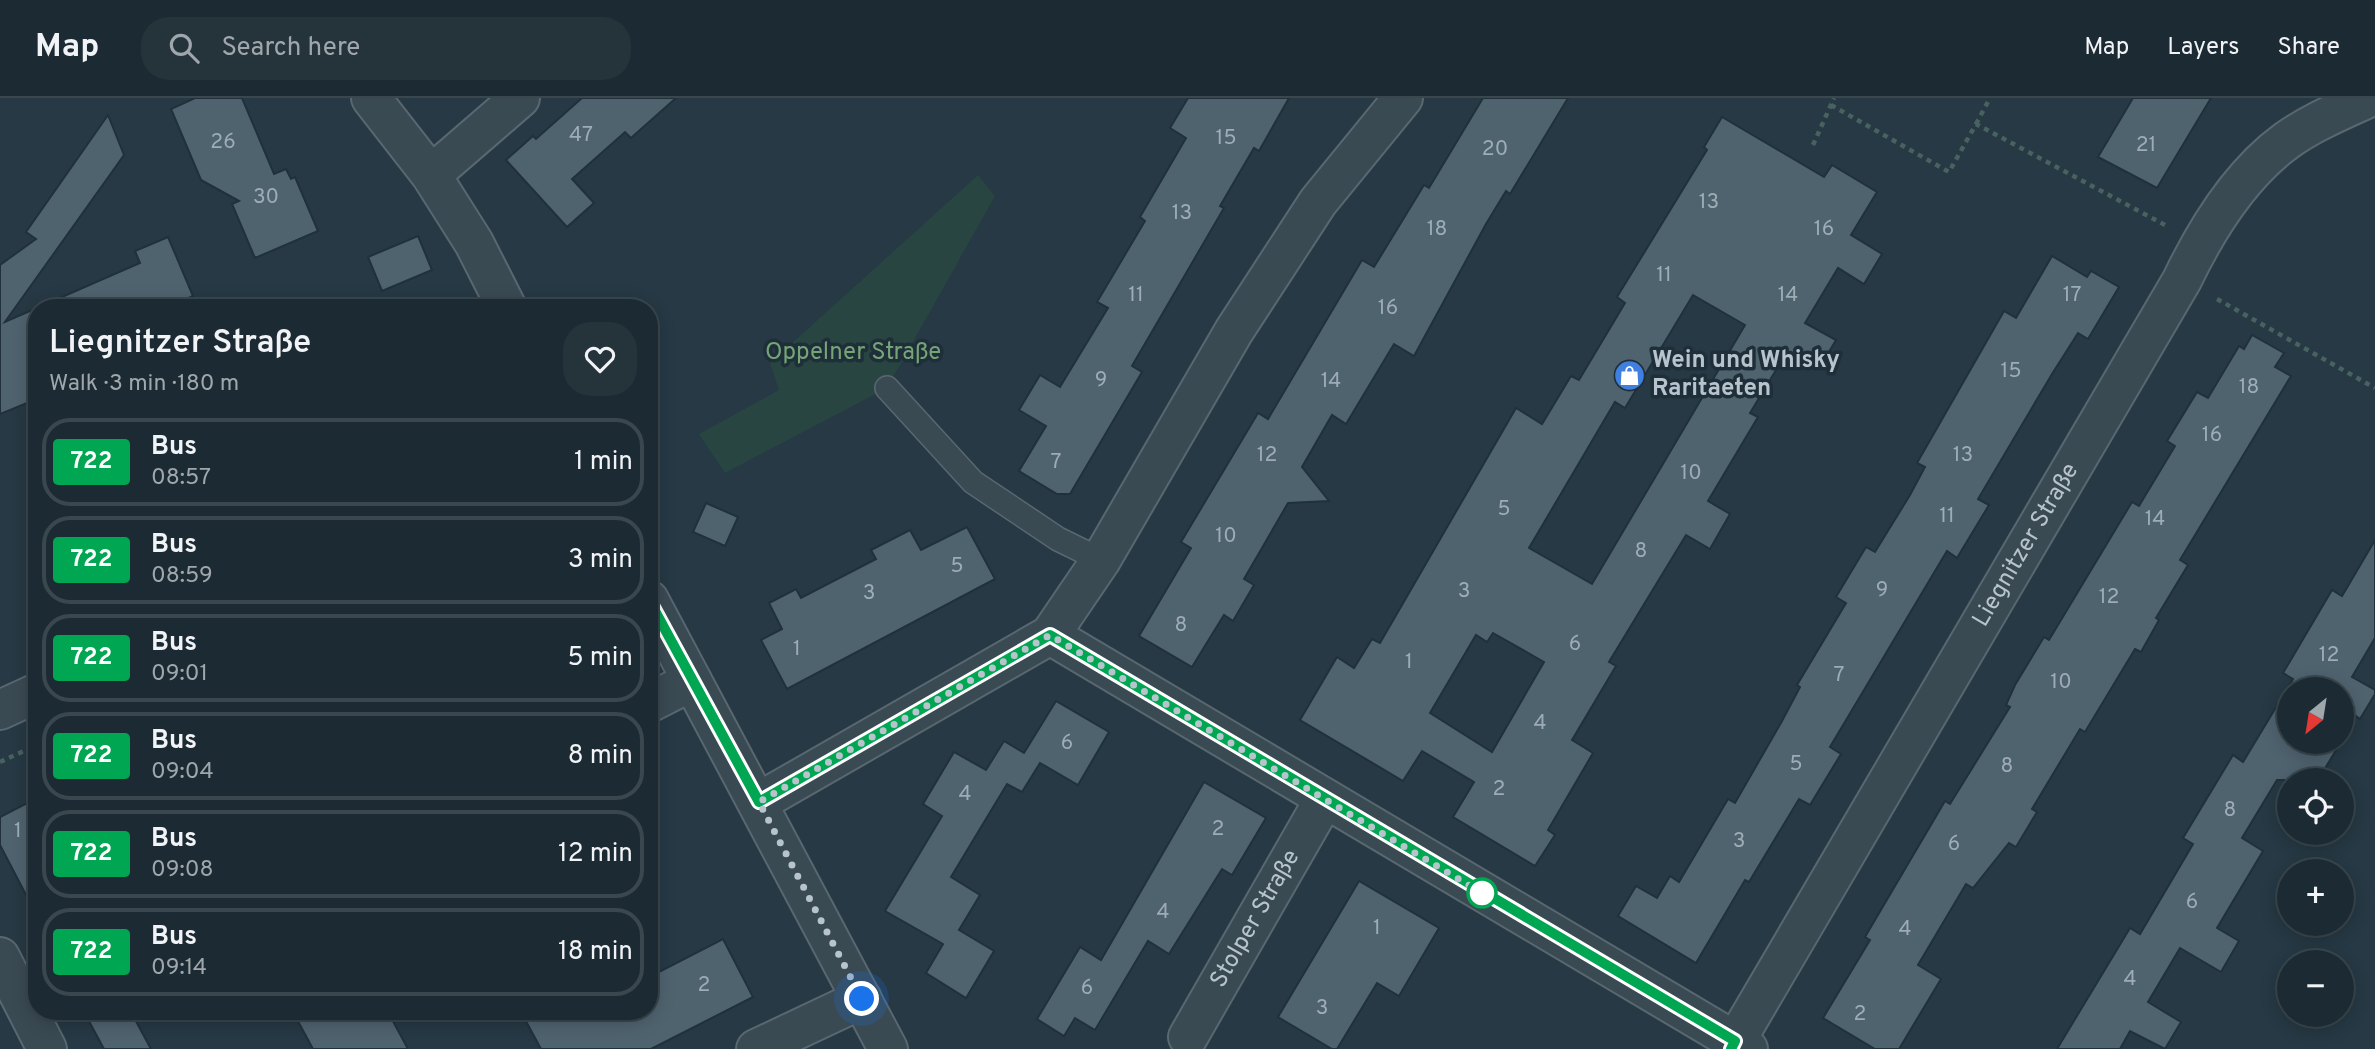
<!DOCTYPE html>
<html lang="en">
<head>
<meta charset="utf-8">
<style>
  :root { --surface:#1c2b33; --page:#25333b; --text:#f1f3f6; --muted:#a0a7ac; --line:#3a474e }
  body { margin:0; font-family:Overpass,sans-serif; background:var(--page); color:var(--text); height:100vh; display:flex; flex-direction:column; font-size:26px; white-space:nowrap }
  * { box-sizing:border-box; margin:0 }
  p { font-size:23px; color:var(--muted) }
  .icon { flex:none; width:38px; height:38px; fill:none; stroke:currentColor; stroke-width:2; stroke-linecap:round; stroke-linejoin:round }
  .map { position:relative; flex:1; overflow:hidden }
  .drawer { position:absolute; left:28px; top:201px; width:630px; height:721px; display:flex; flex-direction:column; background:var(--surface); border-radius:28px; box-shadow:0 4px 18px #0003,0 0 0 2px var(--line) }
  .drawer>* { flex:none }
  .badge { padding:0 14px; border-radius:5px; font-size:24px; line-height:46px }
  .needle { width:46px; rotate:210deg }
  .buttons { position:absolute; left:2277px; top:579px; display:grid; gap:14px }
  .buttons a { display:grid; place-items:center; width:77px; height:77px; border-radius:50%; background:var(--surface); box-shadow:0 4px 18px #0003,0 0 0 2px var(--line); font-size:35px }
  .you { position:absolute; width:35px; height:35px; margin:-18px; border:5px solid #fff; border-radius:50%; background:#1a73e8; box-shadow:0 0 0 10px #1a73e833 }
  .map>.badge { position:absolute; translate:-50% -50%; box-shadow:0 0 0 4px #fff }
  .round { display:grid; place-items:center; flex:none; width:74px; height:74px; border-radius:28px; background:var(--page) }
  .overview { display:flex; align-items:center; justify-content:space-between; height:119px; padding:0 21px }
  h1 { font-size:33px; font-weight:600; line-height:52px }
  ul { padding:0; list-style:none }
  li { display:flex; align-items:center; gap:21px; height:88px; margin:0 14px 10px; padding:0 7px; border:4px solid var(--line); border-radius:28px }
  li div { flex:1 }
  li b { display:block; font-size:26px }
  li em { font-style:normal }
  li .badge { min-width:77px; font-weight:700; text-align:center }
  header { display:flex; align-items:center; gap:42px; box-sizing:border-box; height:98px; padding:0 35px; background:var(--surface); border-bottom:2px solid var(--line) }
  header strong { font-size:33px }
  nav { display:flex; gap:38px; margin-inline-start:auto; font-size:24px }
  .search { width:490px; height:63px; background:var(--page); display:flex; align-items:center; gap:18px; box-sizing:border-box; padding:0 24px; border-radius:28px; color:var(--muted); font-size:26px }
  .map>svg:first-child { display:block }
  .green { fill:#284542 }
  .building { fill:#4f636f; stroke:#21313b; stroke-width:2; fill-rule:evenodd }
  .lines { fill:none; stroke-linecap:round; stroke-linejoin:round }
  .lane-casing { stroke:#596771; stroke-width:26 }
  .street-casing { stroke:#596771; stroke-width:42 }
  .path { stroke:#486260; stroke-width:4.5; stroke-dasharray:5 5; stroke-linecap:butt }
  .lane { stroke:#3a4a53; stroke-width:23 }
  .street { stroke:#3a4a53; stroke-width:38 }
  .line-casing { stroke:#fff; stroke-width:16 }
  .line { stroke:#00a651; stroke-width:10 }
  .walk { stroke:#b8c4cd; stroke-width:7; stroke-dasharray:0 12.6 }
  .stop-dot { fill:#fff; stroke:#00a651; stroke-width:3.5 }
  .labels { text-anchor:middle; dominant-baseline:central; stroke-width:7; stroke-linejoin:round; paint-order:stroke }
  .number-label { font-size:21px; fill:#9eacb6 }
  .park-label { font-size:24px; fill:#75a476; stroke:#1f2f39 }
  .poi-label { font-size:24px; font-weight:bold; fill:#b8c4cd; stroke:#1f2f39; text-anchor:start }
  .street-label { font-size:24px; fill:#b8c4cd; stroke:#1f2f39 }
</style>
</head>
<body>
<header>
<strong>Map</strong>
<div class="search"><svg class="icon" aria-label="search" viewBox="0 0 24 24"><circle cx="10" cy="10" r="6"/><path d="M15 15l6 6"/></svg>Search here</div>
<nav><a>Map</a><a>Layers</a><a>Share</a></nav>
</header>
<div class="map">
<svg width="2375" height="951" viewBox="0 0 2375 951">
  <rect width="100%" height="100%" fill="#263944"/>
  <polygon class="green" points="978,77 995,98 887,290 725,375 699,336 779,292 770,265"/>
  <g class="building">
    <polygon points="195,0 242,0 274,76 286,71 291,81 295,79 318,133 255,160 232,106 239,103 201,82 171,11"/>
    <polygon points="582,0 676,0 631,40 625,34 572,81 594,105 567,129 506,62 533,38 536,41"/>
    <polygon points="1188,0 1289,0 1259,53 1254,50 1220,108 1224,110 1132,268 1142,274 1070,396 1057,396 1019,373 1046,328 1019,312 1040,277 1060,289 1108,210 1097,204 1145,123 1140,119 1186,40 1170,30"/>
    <polygon points="1483,0 1568,0 1510,96 1506,93 1486,126 1414,258 1394,246 1346,326 1332,317 1302,369 1329,403 1288,405 1244,481 1254,487 1233,523 1224,517 1192,569 1139,538 1191,450 1181,444 1258,315 1268,321 1362,162 1374,169 1424,87 1429,90"/>
    <polygon points="2133,0 2211,0 2157,90 2098,59"/>
    <polygon points="108,17 124,57 5,224 140,165 135,153 168,139 193,198 165,210 37,210 37,301 0,316 0,167 36,141 26,134"/>
    <path d="M1722,19l102,60 8,-12 45,27 -26,43 31,19 -18,30 -26,-16 -33,55 31,17 -17,29 -22,-13 -5,10 -10,-6 -32,53 8,4 -50,84 22,13 -20,35 -24,-14 -77,127 7,4 -44,74 21,13 -45,77 7,5 -20,31 -82,-49 21,-35 -52,-31 -19,30 -103,-61 37,-63 17,11 18,-29 8,4 136,-235 26,16 29,-48 8,4 46,-77 -8,-6 90,-147 -3,-3zM1693,197l52,30 -153,259 -63,-36 86,-146 10,6zM1493,535l51,29 -52,90 -62,-39 46,-78 11,7z"/>
    <polygon points="418,138 432,172 382,193 368,159"/>
    <polygon points="2052,158 2087,179 2091,173 2119,189 2088,241 2078,235 2052,276 1978,401 1989,407 1957,460 1947,453 1830,649 1841,656 1810,707 1799,701 1749,784 1745,782 1696,865 1618,818 1636,788 1657,800 1670,778 1679,784 1728,701 1735,705 1782,623 1800,589 1797,587 1846,505 1836,499 1866,449 1875,454 1910,397 1925,369 1917,365 2004,213 2016,220"/>
    <polygon points="2252,237 2284,255 2275,269 2291,278 2180,462 2188,467 2156,520 2159,522 2141,554 2135,551 2085,634 2080,631 2032,711 2037,714 2016,749 2009,745 1973,790 1966,786 1918,867 1941,881 1899,951 1875,951 1823,920 1870,842 1865,839 1945,703 1950,706 2010,609 2006,607 2015,587 2044,539 2049,542 2132,404 2139,408 2175,348 2167,343 2197,294 2208,300 2239,248 2244,251"/>
    <polygon points="706,405 738,419 725,448 693,434"/>
    <polygon points="967,429 995,481 787,591 761,542 782,531 769,505 796,491 801,500 876,461 871,452 910,432 921,452"/>
    <polygon points="2375,442 2375,540 2352,579 2375,592 2375,596 2360,621 2356,618 2342,643 2342,592 2289,592 2289,644 2341,644 2318,682 2277,682 2242,740 2263,753 2217,830 2239,843 2221,874 2180,850 2148,904 2181,924 2165,951 2130,933 2120,951 2057,951 2130,830 2140,836 2193,746 2183,740 2233,657 2243,664 2293,581 2283,575 2332,492 2342,498"/>
    <polygon points="1056,603 1109,634 1078,687 1040,665 1022,694 1007,686 951,779 980,797 959,832 994,853 966,900 926,875 943,846 885,813 942,718 923,706 954,654 986,672 1004,643 1024,655"/>
    <polygon points="1204,684 1266,720 1232,777 1222,771 1169,856 1148,843 1095,932 1075,920 1064,938 1037,921 1080,849 1101,862"/>
    <polygon points="37,700 37,818 0,747 0,719"/>
    <polygon points="1359,783 1439,830 1399,898 1377,885 1337,951 1332,951 1278,919"/>
    <polygon points="723,841 753,899 651,951 541,951 521,914 649,914 649,879"/>
    <polygon points="84,914 131,914 151,951 104,951"/>
    <polygon points="293,914 388,914 408,951 313,951"/>
  </g>
  <g class="lines">
    <defs>
      <polyline id="lane" points="887,290 973,384 1058,441 1101,462"/>
      <g id="street">
        <polyline points="371,0 431,77 474,145 507,210"/>
        <polyline points="431,77 520,0"/>
        <polyline points="649,502 888,951"/>
        <polyline points="1050,537 1748,951"/>
        <polyline points="649,605 692,583"/>
        <polyline points="0,612 37,595"/>
        <polyline points="759,704 1050,537 1101,462 1234,233 1318,104 1403,0"/>
        <polyline points="0,859 47,951"/>
        <path id="s1" d="M1188,939l136,-237"/>
        <polyline points="756,951 862,901"/>
        <path id="s2" d="M1731,951l451,-769c24,-50 59,-106 104,-139 25,-18 54,-30 82,-43"/>
      </g>
    </defs>
    <use href="#lane" class="lane-casing"/>
    <use href="#street" class="street-casing"/>
    <g class="path">
      <polyline points="1831,7 1949,74 1976,26 2165,127"/>
      <polyline points="1976,26 1990,0"/>
      <polyline points="1813,47 1834,0"/>
      <polyline points="2217,201 2375,290"/>
      <polyline points="0,664 37,647"/>
    </g>
    <use href="#lane" class="lane"/>
    <use href="#street" class="street"/>
  </g>
  <g class="lines">
    <defs>
      <polyline id="line" points="649,502 759,704 1050,537 1735,943 1731,951"/>
    </defs>
    <use href="#line" class="line-casing"/>
    <use href="#line" class="line"/>
    <polyline class="walk" points="862,901 759,704 1050,537 1482,795"/>
  </g>
  <defs>
    <symbol id="shop-disc" viewBox="-11 -11 22 22"><circle r="9.5" fill="#3f7fe0" stroke="#1f2f39"/><path d="M-5-2.5h2.3a2.7 3.5 0 0 1 5.4 0H5L5.5 6h-11ZM-1.5-2.5h3a1.5 2.3 0 0 0-3 0Z" fill="#fff"/></symbol>
  </defs>
  <g fill-rule="evenodd">
    <use href="#shop-disc" x="1612" y="260" width="35" height="35"/>
  </g>
  <circle class="stop-dot" cx="1482" cy="795" r="14"/>
  <g class="labels">
    <g class="number-label">
      <text x="581" y="37">47</text>
      <text x="1226" y="40">15</text>
      <text x="223" y="44">26</text>
      <text x="2146" y="47">21</text>
      <text x="1495" y="51">20</text>
      <text x="266" y="99">30</text>
      <text x="1709" y="104">13</text>
      <text x="1182" y="115">13</text>
      <text x="1437" y="131">18</text>
      <text x="1824" y="131">16</text>
      <text x="1664" y="177">11</text>
      <text x="1136" y="197">11</text>
      <text x="1788" y="197">14</text>
      <text x="2072" y="197">17</text>
      <text x="1388" y="210">16</text>
      <text x="2011" y="273">15</text>
      <text x="1101" y="282">9</text>
      <text x="1331" y="283">14</text>
      <text x="2249" y="289">18</text>
      <text x="2212" y="337">16</text>
      <text x="1267" y="357">12</text>
      <text x="1963" y="357">13</text>
      <text x="1056" y="364">7</text>
      <text x="1691" y="375">10</text>
      <text x="1504" y="411">5</text>
      <text x="1947" y="418">11</text>
      <text x="2155" y="421">14</text>
      <text x="1226" y="438">10</text>
      <text x="1641" y="453">8</text>
      <text x="957" y="468">5</text>
      <text x="1882" y="492">9</text>
      <text x="1464" y="493">3</text>
      <text x="869" y="495">3</text>
      <text x="2109" y="499">12</text>
      <text x="1181" y="527">8</text>
      <text x="1575" y="546">6</text>
      <text x="797" y="551">1</text>
      <text x="2329" y="557">12</text>
      <text x="1409" y="564">1</text>
      <text x="1839" y="577">7</text>
      <text x="2061" y="584">10</text>
      <text x="1540" y="625">4</text>
      <text x="1067" y="645">6</text>
      <text x="1796" y="666">5</text>
      <text x="2007" y="668">8</text>
      <text x="1499" y="691">2</text>
      <text x="965" y="696">4</text>
      <text x="2230" y="712">8</text>
      <text x="1218" y="731">2</text>
      <text x="18" y="733">1</text>
      <text x="1739" y="743">3</text>
      <text x="1954" y="746">6</text>
      <text x="2192" y="804">6</text>
      <text x="1163" y="814">4</text>
      <text x="1377" y="830">1</text>
      <text x="1905" y="831">4</text>
      <text x="2130" y="881">4</text>
      <text x="704" y="887">2</text>
      <text x="1087" y="890">6</text>
      <text x="1322" y="910">3</text>
      <text x="1860" y="916">2</text>
    </g>
    <g class="park-label">
      <text x="853" y="255">Oppelner Straße</text>
    </g>
    <g class="poi-label">
      <text x="1652" y="263">Wein und Whisky<tspan x="1652" dy="28">Raritaeten</tspan></text>
    </g>
    <g class="street-label">
      <text stroke="none"><textPath href="#s2" startOffset="584">Liegnitzer Straße</textPath></text>
      <text stroke="none"><textPath href="#s1" startOffset="136">Stolper Straße</textPath></text>
    </g>
  </g>
</svg>
<div class="buttons">
<a><svg class="needle" viewBox="-14 -14 28 28"><path d="M0-13l5 13h-10z" fill="#e53935"/><path d="M0 13l5-13h-10z" fill="#a0a7ac"/></svg></a>
<a><svg class="icon" aria-label="locate" viewBox="0 0 24 24"><circle cx="12" cy="12" r="6"/><path d="M12 2v4M12 18v4M2 12h4M18 12h4"/></svg></a>
<a>+</a>
<a>−</a>
</div>
<div class="you" style="left:862px;top:901px"></div>
<section class="drawer">
<div class="overview"><div><h1>Liegnitzer Straße</h1><p>Walk · 3 min · 180 m</p></div><a class="round"><svg class="icon" aria-label="heart" viewBox="0 0 24 24"><path d="M12 20l-8-8c-3-5 5-10 8-4 3-6 11-1 8 4z"/></svg></a></div>
<ul>
<li><span class="badge" style="background:#00a651;color:#fff">722</span><div><b>Bus</b><p>08:57</p></div><em>1 min</em></li>
<li><span class="badge" style="background:#00a651;color:#fff">722</span><div><b>Bus</b><p>08:59</p></div><em>3 min</em></li>
<li><span class="badge" style="background:#00a651;color:#fff">722</span><div><b>Bus</b><p>09:01</p></div><em>5 min</em></li>
<li><span class="badge" style="background:#00a651;color:#fff">722</span><div><b>Bus</b><p>09:04</p></div><em>8 min</em></li>
<li><span class="badge" style="background:#00a651;color:#fff">722</span><div><b>Bus</b><p>09:08</p></div><em>12 min</em></li>
<li><span class="badge" style="background:#00a651;color:#fff">722</span><div><b>Bus</b><p>09:14</p></div><em>18 min</em></li>
</ul>
</section>
</div>
</body>
</html>
